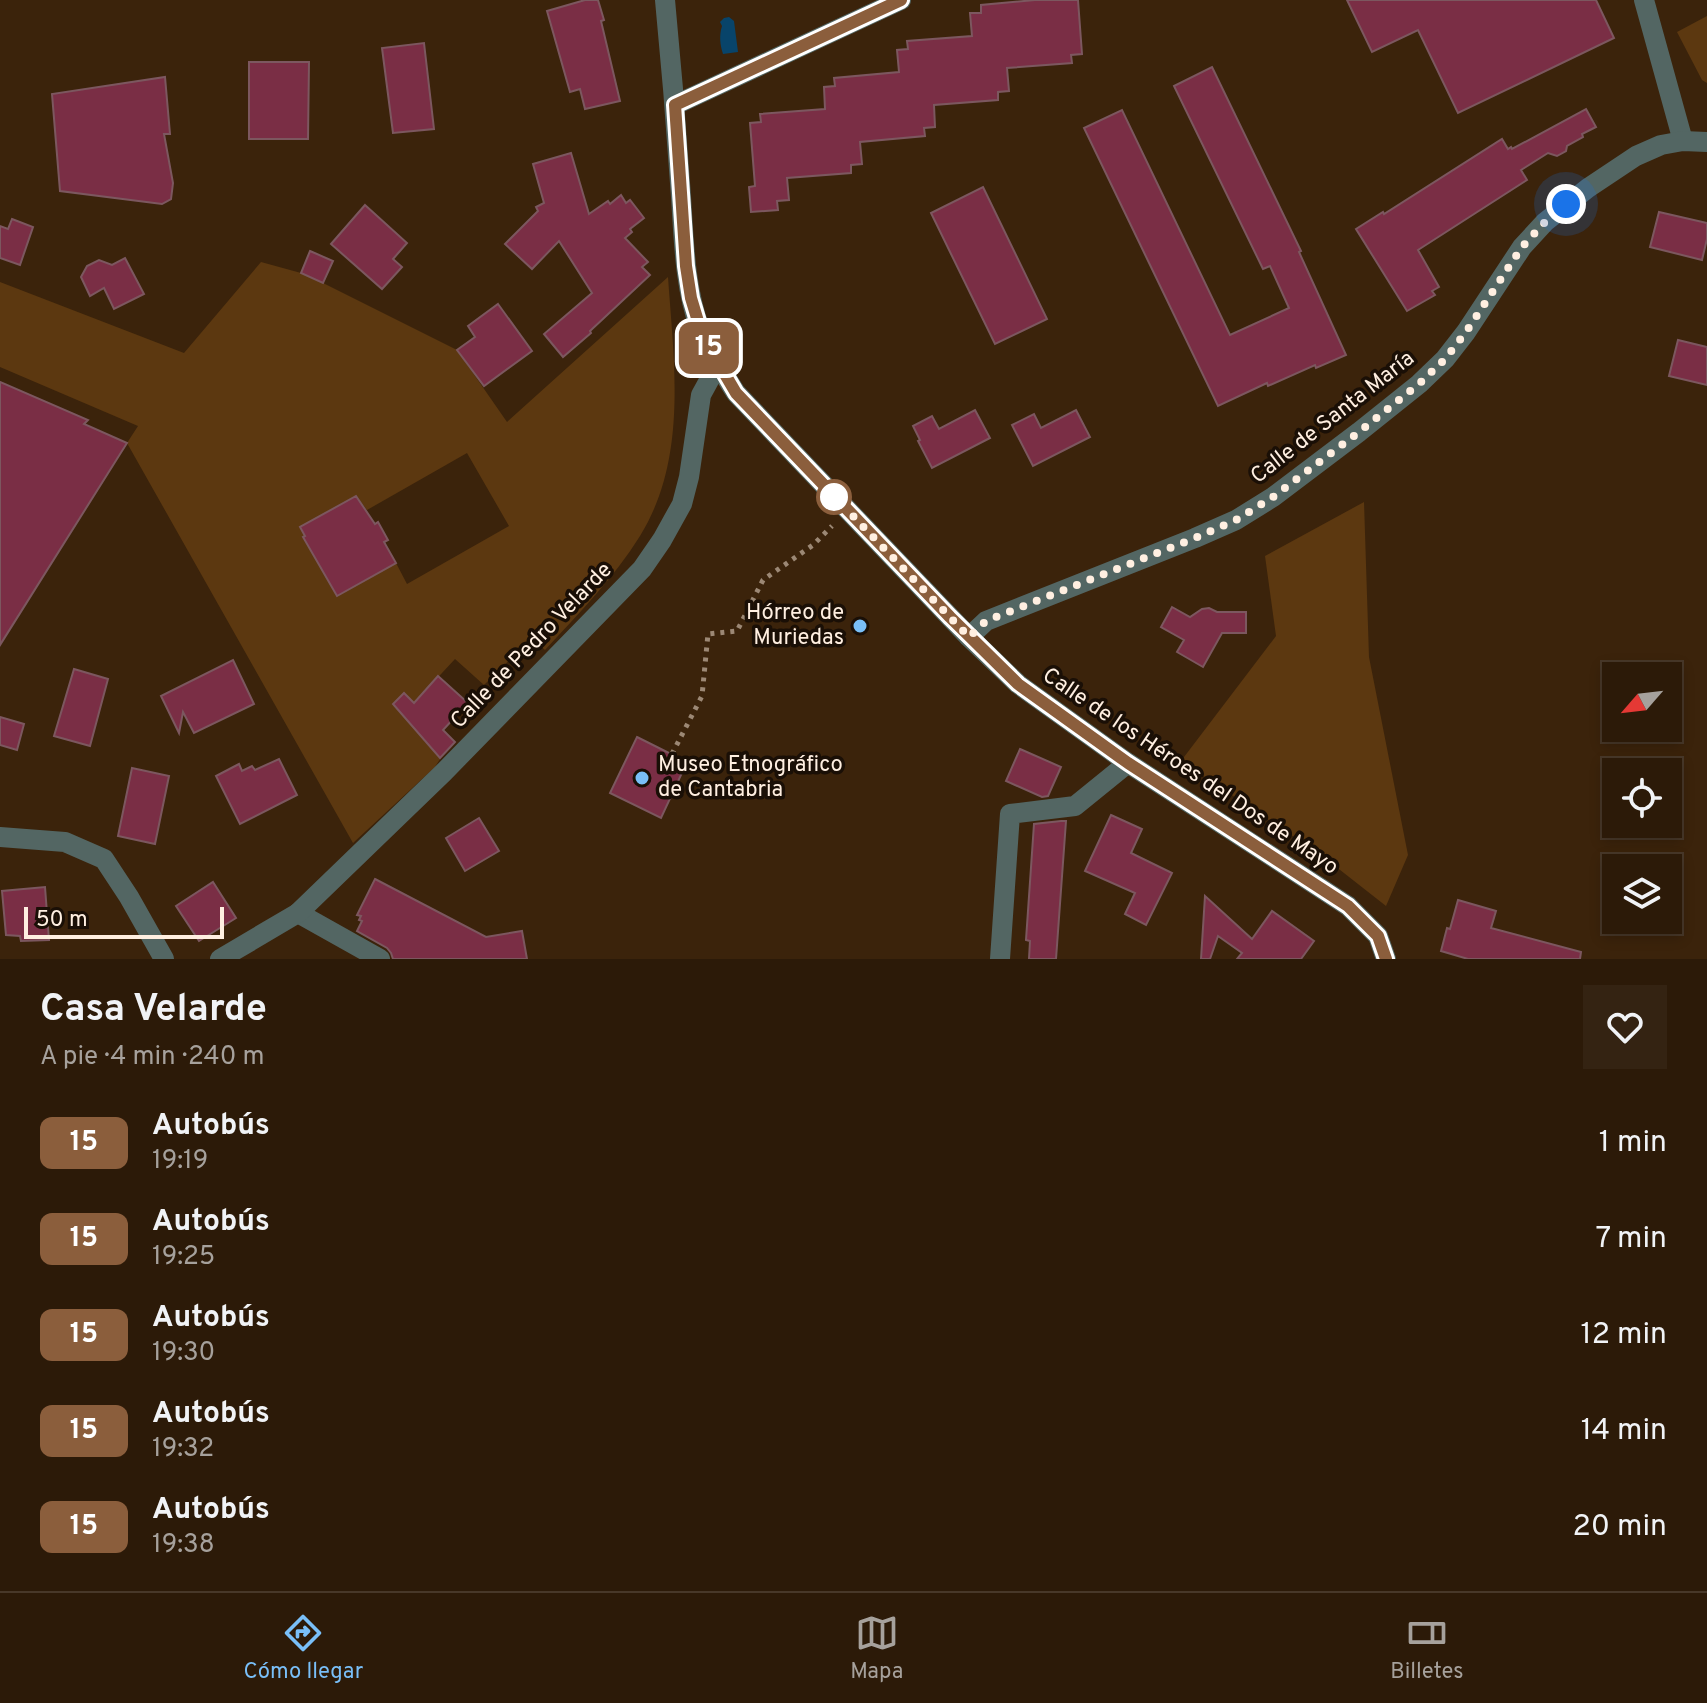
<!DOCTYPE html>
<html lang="es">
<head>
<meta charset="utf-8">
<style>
  :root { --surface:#2c1a08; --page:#342312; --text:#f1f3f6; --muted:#a6a19c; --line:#483829; --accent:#79bff8 }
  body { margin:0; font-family:Overpass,sans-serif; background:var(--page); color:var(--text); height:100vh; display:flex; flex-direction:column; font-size:30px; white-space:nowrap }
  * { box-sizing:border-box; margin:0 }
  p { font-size:26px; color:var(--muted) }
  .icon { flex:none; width:44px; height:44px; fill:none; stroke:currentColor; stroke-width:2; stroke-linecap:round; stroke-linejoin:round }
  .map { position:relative; height:959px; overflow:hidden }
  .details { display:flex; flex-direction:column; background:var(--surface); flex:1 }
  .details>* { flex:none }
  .badge { padding:0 16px; border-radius:12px; font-size:28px; line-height:52px }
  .needle { width:52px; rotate:242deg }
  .buttons { position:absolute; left:1602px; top:662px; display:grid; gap:16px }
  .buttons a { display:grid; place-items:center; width:80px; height:80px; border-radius:0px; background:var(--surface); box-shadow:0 4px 12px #0003,0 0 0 2px var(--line); font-size:40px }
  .scale { position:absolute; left:24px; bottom:20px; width:200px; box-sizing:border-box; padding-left:8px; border:4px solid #ffefe1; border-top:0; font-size:22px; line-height:28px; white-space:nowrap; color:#ffefe1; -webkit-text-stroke:6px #1a0f06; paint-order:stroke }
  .you { position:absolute; width:40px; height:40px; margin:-20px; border:6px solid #fff; border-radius:50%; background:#1a73e8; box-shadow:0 0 0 12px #1a73e833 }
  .map>.badge { position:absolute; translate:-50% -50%; box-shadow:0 0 0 4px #fff }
  .round { display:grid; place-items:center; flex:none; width:84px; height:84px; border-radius:0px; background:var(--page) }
  .head { display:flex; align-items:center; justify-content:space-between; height:136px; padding:0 40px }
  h1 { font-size:38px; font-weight:700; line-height:60px }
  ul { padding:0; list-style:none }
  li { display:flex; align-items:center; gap:24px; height:96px; padding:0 40px }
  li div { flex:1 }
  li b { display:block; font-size:30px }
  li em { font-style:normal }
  li .badge { min-width:88px; font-weight:700; text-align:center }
  .dock { display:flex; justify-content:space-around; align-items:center; height:112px; border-top:2px solid var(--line); background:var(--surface); font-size:22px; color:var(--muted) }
  .dock a { display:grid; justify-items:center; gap:4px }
  .dock .selected { color:var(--accent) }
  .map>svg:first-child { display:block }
  .green { fill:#5c3810; fill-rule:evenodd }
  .water { fill:#08446a }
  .building { fill:#7a2e45; stroke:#7c575f; stroke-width:2 }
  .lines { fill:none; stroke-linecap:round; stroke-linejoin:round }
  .path { stroke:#9c8875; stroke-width:5; stroke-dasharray:4 6; stroke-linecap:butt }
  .minor { stroke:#536663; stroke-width:20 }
  .line-casing { stroke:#fff; stroke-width:18 }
  .line { stroke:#8b5e3c; stroke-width:12 }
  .walk { stroke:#ffefe1; stroke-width:8; stroke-dasharray:0 14.4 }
  .stop-dot { fill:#fff; stroke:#8b5e3c; stroke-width:4 }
  .poi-dot { fill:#79bff8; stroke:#1a0f06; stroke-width:3 }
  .labels { text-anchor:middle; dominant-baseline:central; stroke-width:7; stroke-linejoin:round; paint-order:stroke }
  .street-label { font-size:22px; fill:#ffefe1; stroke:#1a0f06 }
  .poi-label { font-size:22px; fill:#ffefe1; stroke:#1a0f06; text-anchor:end }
</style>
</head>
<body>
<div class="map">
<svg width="1707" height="959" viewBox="0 0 1707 959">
  <rect width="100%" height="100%" fill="#3b230b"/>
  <g class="green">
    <polygon points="1707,16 1707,83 1702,80 1677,32"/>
    <path d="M261,262l40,11 22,10 134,67 50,72 161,-145c6,87 20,181 -28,259 -26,42 -62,78 -95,114l-13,-12 -48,47 -29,-26 -52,56 37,44 -5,8 -82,76 -226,-400 11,-17 -138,-59v-85l184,71zM467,453l42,73 -102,58 -11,-21 -59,33 -33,-59 1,-1 -5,-9 56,-31 11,14z"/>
    <polygon points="1364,502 1369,657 1408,855 1386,906 1321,855 1181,761 1276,636 1265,556"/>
  </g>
  <path class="water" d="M729,17l5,4 4,31 -15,2c-3,-9 -4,-19 -1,-28l-2,-4 4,-4z"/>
  <g class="building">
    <polygon points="585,0 598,0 604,20 601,21 620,101 585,109 580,89 570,92 547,11"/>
    <polygon points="1035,0 1078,0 1082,54 1071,55 1072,63 1007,68 1009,91 998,92 998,100 934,105 935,127 924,128 925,136 860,142 862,164 851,165 851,173 787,178 789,200 777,201 778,210 751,212 749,187 755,186 750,123 761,122 760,114 825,109 824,87 835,86 834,78 899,72 897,50 908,49 907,41 972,36 970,13 981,13 981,5"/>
    <polygon points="1347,0 1596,0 1614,38 1458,113 1418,30 1372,52"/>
    <polygon points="424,43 434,129 393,133 382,48"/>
    <polygon points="249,62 309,62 308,139 249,139"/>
    <polygon points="1212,67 1301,251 1299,252 1346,355 1316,368 1315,365 1268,386 1267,383 1218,406 1084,128 1122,110 1230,335 1289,308 1270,266 1263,269 1174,86"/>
    <polygon points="165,77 170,134 164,134 173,183 171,199 162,204 60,191 52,94"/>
    <polygon points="1586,109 1596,127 1582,134 1583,137 1567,146 1566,151 1557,156 1548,153 1521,170 1527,180 1418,250 1439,287 1432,291 1435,295 1407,311 1356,229 1383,212 1384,214 1502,139 1508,149 1511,147 1512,149"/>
    <polygon points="571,153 589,214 608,201 610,204 621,195 626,203 630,200 644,218 630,229 632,232 625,238 648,262 642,267 650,275 590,331 591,333 563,357 544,334 592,293 559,241 532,269 505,244 538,211 536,207 544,203 533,164"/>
    <polygon points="983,187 1047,319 995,344 931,213"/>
    <polygon points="365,205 407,243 393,259 402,267 382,289 331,244"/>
    <polygon points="1659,212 1707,223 1707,239 1702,260 1650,247"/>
    <polygon points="12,219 33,227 20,265 0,258 0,226 8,229"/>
    <polygon points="310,251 333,261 323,283 301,273"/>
    <polygon points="125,258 144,294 114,309 104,288 90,296 81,277 87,266 99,260 112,265"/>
    <polygon points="498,304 532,351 484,386 457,350 475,337 468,326"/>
    <polygon points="1678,340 1707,347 1707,385 1669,376"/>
    <polygon points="0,382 88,420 84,424 127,443 0,645"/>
    <polygon points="975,410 990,438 932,468 918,441 920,440 913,426 932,416 939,429"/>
    <polygon points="1076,410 1090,437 1033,466 1012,425 1034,414 1041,428"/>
    <polygon points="356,496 375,524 378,522 388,540 384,542 396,563 337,596 303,537 305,536 300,527"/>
    <polygon points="1172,607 1190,617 1202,609 1209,608 1217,612 1246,612 1246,633 1222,633 1203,667 1177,652 1184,640 1161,627"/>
    <polygon points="233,660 254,704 194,733 183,712 179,733 161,696"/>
    <polygon points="74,669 108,679 90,746 54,736"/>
    <polygon points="438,676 468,703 443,730 455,742 440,758 393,704 404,693 414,703"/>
    <polygon points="0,717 24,724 17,750 0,745"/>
    <polygon points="637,737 687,762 661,818 610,793"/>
    <polygon points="1020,749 1061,767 1048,796 1042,797 1006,781"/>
    <polygon points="279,759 297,795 240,824 216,776 239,764 242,771 252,766 255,770"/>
    <polygon points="132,768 169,776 155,844 118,836"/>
    <polygon points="1111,815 1142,829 1131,853 1172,873 1146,925 1125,914 1135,893 1085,871"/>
    <polygon points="479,818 499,851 465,871 446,838"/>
    <polygon points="1061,821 1066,821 1056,959 1029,959 1030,941 1026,940 1034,824"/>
    <polygon points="375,879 486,937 522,931 527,959 393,959 391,953 387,948 357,931 362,921 359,920 361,916 357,915"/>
    <polygon points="213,882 236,918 199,941 176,906"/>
    <polygon points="45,887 49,940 21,941 20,936 6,935 2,891"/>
    <polygon points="1205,896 1252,939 1272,911 1314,941 1301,959 1237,959 1242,953 1218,936 1210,959 1201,959"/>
    <polygon points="1458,900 1496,911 1491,928 1581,952 1580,959 1468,959 1441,951 1447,928 1450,929"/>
  </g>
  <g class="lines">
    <polyline class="path" points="672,754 702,696 708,634 737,631 763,580 813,545 832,526"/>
    <g class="minor">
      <path d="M665,0c6,61 11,122 15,183 4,49 3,100 20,146 9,23 23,43 36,64l233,244 49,47 110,79 220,143 30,30 8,23"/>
      <polyline points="1644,0 1683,141"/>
      <polyline points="675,105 901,0"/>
      <polyline points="969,637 986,621 1195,538 1236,520 1273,497 1359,432 1419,384 1445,359 1466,332 1522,247 1545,222 1588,188 1636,156 1661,145 1683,141 1707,142"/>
      <polyline points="0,837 65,842 104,859 129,897 164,959"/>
      <polyline points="298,913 380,959"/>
      <polyline points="220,959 298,913 444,772 642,569 662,540 682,504 689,477 701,395 718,364"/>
      <polyline points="1000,959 1010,814 1075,806 1128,763"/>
    </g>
  </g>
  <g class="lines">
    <defs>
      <polyline id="line" points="901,0 675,105 686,266 691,298 700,328 709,347 736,393 950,617 1018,684 1128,763 1348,906 1378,936 1386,959"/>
    </defs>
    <use href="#line" class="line-casing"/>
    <use href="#line" class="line"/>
    <polyline class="walk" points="834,497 829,491 969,637 986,621 1195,538 1236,520 1273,497 1359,432 1419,384 1445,359 1466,332 1522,247 1545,222 1566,204"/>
  </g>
  <circle class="stop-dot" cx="834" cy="497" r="16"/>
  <g class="poi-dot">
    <circle cx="860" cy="626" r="8"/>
    <circle cx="642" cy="778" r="8"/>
  </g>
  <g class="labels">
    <g class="street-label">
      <text transform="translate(1333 418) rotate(-38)">Calle de Santa María</text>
      <text transform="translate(532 646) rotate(-46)">Calle de Pedro Velarde</text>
      <text transform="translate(1190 772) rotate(34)">Calle de los Héroes del Dos de Mayo</text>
    </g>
    <g class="poi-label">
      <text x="844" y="613">Hórreo de<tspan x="844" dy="25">Muriedas</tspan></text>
      <text x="658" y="765" text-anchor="start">Museo Etnográfico<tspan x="658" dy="25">de Cantabria</tspan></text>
    </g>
  </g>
</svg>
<div class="buttons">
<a><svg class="needle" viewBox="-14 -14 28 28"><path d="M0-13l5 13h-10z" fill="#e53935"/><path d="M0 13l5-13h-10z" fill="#a6a19c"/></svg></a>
<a><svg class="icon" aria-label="locate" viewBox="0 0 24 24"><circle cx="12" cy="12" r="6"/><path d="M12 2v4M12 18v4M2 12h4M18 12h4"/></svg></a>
<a><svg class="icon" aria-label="layers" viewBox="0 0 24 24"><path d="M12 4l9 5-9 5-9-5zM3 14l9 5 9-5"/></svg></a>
</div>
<div class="scale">50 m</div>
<div class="you" style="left:1566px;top:204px"></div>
<b class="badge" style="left:709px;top:348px;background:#8b5e3c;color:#fff">15</b>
</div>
<section class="details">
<div class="head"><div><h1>Casa Velarde</h1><p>A pie · 4 min · 240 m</p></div><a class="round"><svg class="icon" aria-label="heart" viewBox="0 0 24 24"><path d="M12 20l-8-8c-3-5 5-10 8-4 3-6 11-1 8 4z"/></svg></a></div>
<ul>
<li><span class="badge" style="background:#8b5e3c;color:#fff">15</span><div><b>Autobús</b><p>19:19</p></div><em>1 min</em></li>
<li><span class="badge" style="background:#8b5e3c;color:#fff">15</span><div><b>Autobús</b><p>19:25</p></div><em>7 min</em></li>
<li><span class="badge" style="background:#8b5e3c;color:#fff">15</span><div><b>Autobús</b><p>19:30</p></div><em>12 min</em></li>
<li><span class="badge" style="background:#8b5e3c;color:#fff">15</span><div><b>Autobús</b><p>19:32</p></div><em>14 min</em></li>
<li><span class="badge" style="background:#8b5e3c;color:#fff">15</span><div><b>Autobús</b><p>19:38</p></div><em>20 min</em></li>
</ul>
</section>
<nav class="dock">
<a class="selected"><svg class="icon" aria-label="directions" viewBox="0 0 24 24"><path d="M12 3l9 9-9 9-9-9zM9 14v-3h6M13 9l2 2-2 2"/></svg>Cómo llegar</a>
<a><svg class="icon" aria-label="map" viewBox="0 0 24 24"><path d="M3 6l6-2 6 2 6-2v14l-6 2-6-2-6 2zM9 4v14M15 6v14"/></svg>Mapa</a>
<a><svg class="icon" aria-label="tickets" viewBox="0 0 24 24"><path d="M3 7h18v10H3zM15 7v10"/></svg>Billetes</a>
</nav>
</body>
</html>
